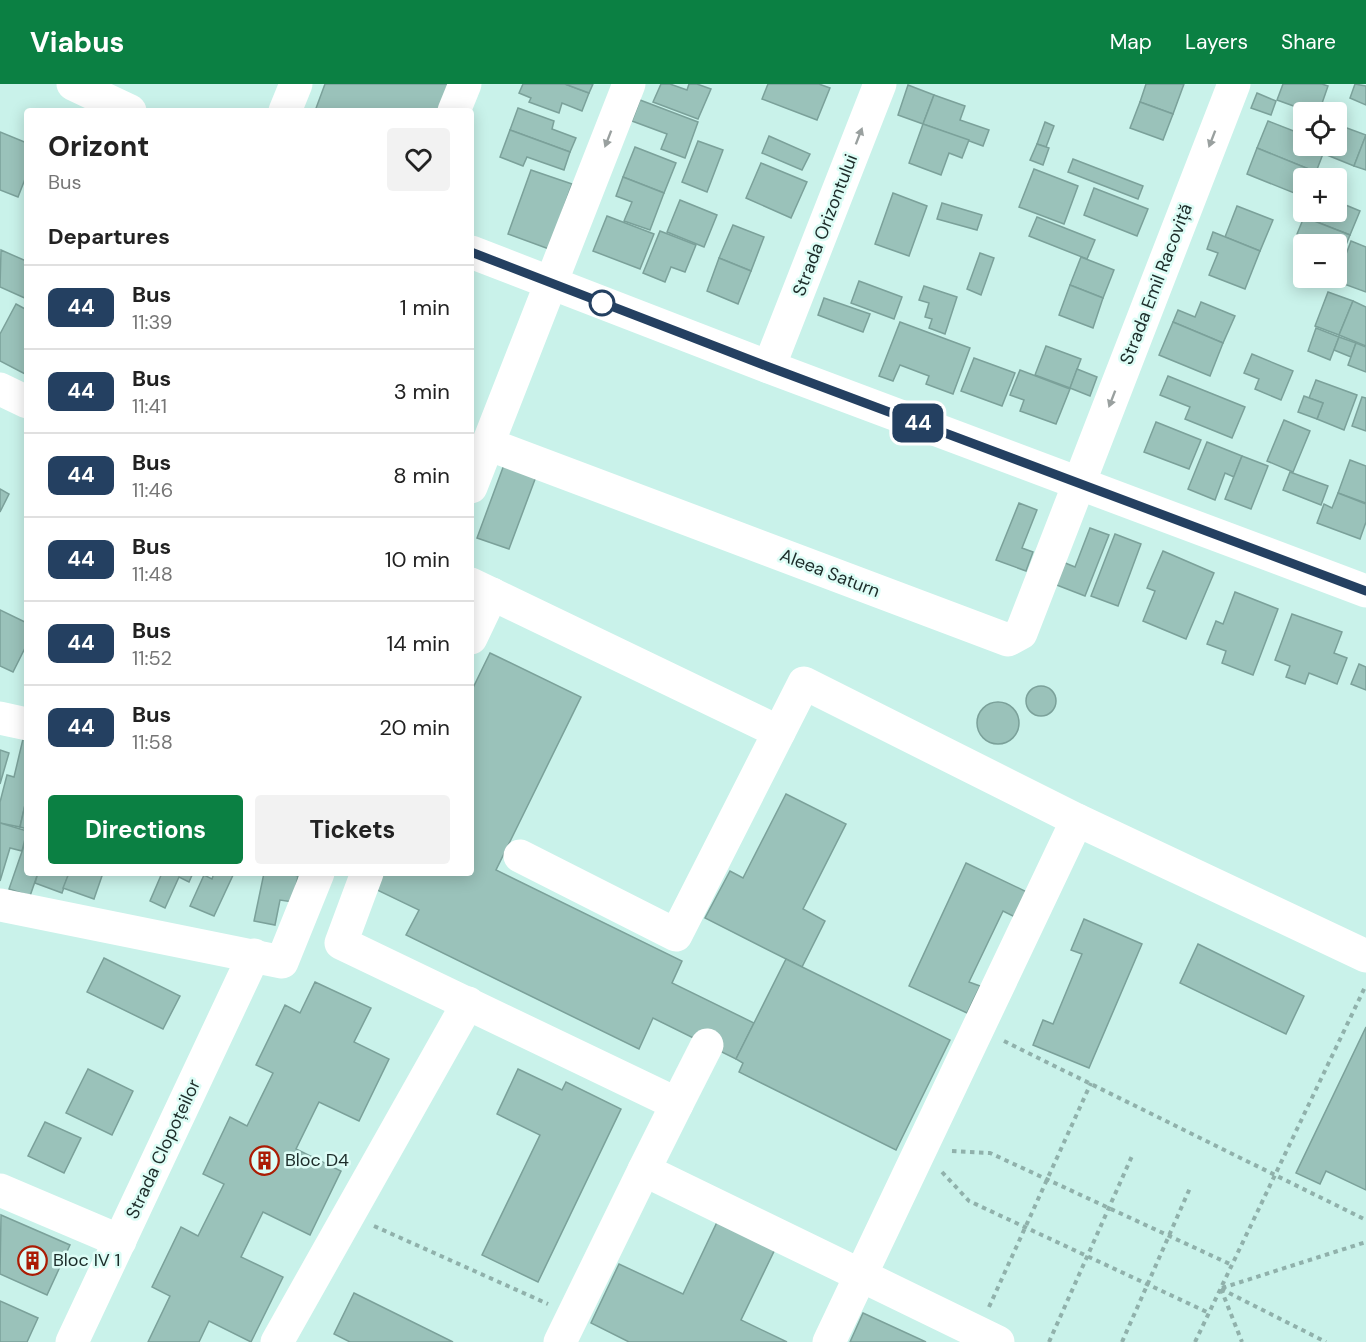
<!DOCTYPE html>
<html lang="en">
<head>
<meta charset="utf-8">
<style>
  :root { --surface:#fff; --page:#f2f2f2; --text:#222; --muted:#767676; --line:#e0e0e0; --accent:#0b8043 }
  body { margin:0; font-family:"DM Sans",sans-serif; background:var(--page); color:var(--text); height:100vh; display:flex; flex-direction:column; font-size:22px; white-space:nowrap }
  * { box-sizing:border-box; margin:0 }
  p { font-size:20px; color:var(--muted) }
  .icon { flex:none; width:33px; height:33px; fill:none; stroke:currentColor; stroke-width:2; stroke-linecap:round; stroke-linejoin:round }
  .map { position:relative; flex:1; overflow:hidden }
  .panel { position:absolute; left:24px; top:24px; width:450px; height:768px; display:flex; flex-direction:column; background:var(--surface); border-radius:6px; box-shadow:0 3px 15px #0003 }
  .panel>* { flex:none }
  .badge { padding:0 12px; border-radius:9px; font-size:21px; line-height:39px }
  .controls { position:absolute; left:1293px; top:18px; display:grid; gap:12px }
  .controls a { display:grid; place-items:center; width:54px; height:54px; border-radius:6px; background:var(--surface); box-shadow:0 3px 15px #0003; font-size:30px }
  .map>.badge { position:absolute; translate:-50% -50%; box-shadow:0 0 0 3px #fff }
  h2 { padding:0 24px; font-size:22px; line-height:54px }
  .round { display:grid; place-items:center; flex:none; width:63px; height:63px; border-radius:6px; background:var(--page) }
  .headline { display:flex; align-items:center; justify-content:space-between; height:102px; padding:0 24px }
  h1 { font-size:28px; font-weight:700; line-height:45px }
  .action { display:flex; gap:12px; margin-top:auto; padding:12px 24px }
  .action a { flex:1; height:69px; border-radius:6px; background:var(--accent); color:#fff; font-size:24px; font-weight:700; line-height:69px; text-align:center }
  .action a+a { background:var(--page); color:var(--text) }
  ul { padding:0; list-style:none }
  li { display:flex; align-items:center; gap:18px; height:84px; padding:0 24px; border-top:2px solid var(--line) }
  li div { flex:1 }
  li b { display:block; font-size:22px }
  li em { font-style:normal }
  li .badge { min-width:66px; font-weight:700; text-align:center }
  header { display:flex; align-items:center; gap:36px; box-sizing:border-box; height:84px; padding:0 30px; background:var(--accent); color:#fff }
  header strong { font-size:28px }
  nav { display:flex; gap:33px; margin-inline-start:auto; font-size:21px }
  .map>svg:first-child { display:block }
  .building { fill:#9ac2ba; stroke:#7ba19a; stroke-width:1.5 }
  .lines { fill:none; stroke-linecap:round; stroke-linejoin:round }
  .path { stroke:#90b1ab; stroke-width:4; stroke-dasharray:4.5 4.5; stroke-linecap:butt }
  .minor { stroke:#fff; stroke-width:33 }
  .major { stroke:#fff; stroke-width:33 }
  .oneway { fill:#99a09f }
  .line-casing { stroke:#fff; stroke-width:14 }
  .line { stroke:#244061; stroke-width:9 }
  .stop-dot { fill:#fff; stroke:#244061; stroke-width:3 }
  .labels { text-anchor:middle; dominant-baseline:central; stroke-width:5; stroke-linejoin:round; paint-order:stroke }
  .street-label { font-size:18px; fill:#1c2c29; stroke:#ddfdf6 }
  .poi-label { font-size:18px; fill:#1c2c29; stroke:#ddfdf6; text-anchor:start }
</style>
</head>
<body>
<header>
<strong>Viabus</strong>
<nav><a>Map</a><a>Layers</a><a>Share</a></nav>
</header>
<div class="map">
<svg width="1366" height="1258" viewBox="0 0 1366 1258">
  <rect width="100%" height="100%" fill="#c9f2ea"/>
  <g class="building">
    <polygon points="325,0 452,0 441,27 315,27"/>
    <polygon points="523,0 565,0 589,9 582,27 562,19 559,29 529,18 531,14 519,9"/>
    <polygon points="565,0 593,0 589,9"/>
    <polygon points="661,0 670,0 687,6 689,0 697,0 711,5 698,35 653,18"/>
    <polygon points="768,0 819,0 830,4 817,36 762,15"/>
    <polygon points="1146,0 1184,0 1173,30 1140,18"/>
    <polygon points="1283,0 1322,0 1328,2 1319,28 1310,28 1277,16"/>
    <polygon points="1355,0 1366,2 1366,21 1350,14"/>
    <polygon points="908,1 934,11 923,40 898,31"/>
    <polygon points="1257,9 1276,17 1271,31 1251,24"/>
    <polygon points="934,11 965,22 960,36 989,46 983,62 923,40"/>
    <polygon points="640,16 698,38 685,74 661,65 667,50 632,37"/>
    <polygon points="1140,18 1173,30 1163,56 1130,44"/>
    <polygon points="518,24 554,37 552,45 576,54 570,68 510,46"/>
    <polygon points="1268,37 1304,51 1304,62 1326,62 1316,88 1257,64"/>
    <polygon points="1045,38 1054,42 1046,63 1037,60"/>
    <polygon points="923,40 969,56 962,74 949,69 941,91 909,79"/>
    <polygon points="1336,40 1366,51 1354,82 1327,71 1331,62 1336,62"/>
    <polygon points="510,46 570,68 564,86 527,73 523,82 500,73"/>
    <polygon points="0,48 27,59 27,90 18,113 0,106"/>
    <polygon points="1366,51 1366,86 1354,82"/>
    <polygon points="769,52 810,70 802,86 762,69"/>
    <polygon points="698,57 723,66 707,108 682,98"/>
    <polygon points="1037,60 1049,64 1043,81 1030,76"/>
    <polygon points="635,63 676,79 664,109 623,93"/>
    <polygon points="1257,64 1316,88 1313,94 1304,94 1304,113 1247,90"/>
    <polygon points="1073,75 1143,102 1138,115 1068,88"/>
    <polygon points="761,79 807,98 791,134 746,114"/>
    <polygon points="1034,85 1078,102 1064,140 1019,123"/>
    <polygon points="531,86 572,100 549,165 508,150"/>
    <polygon points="623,93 664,109 650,146 624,137 632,118 616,112"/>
    <polygon points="1094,104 1148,125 1137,152 1084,131"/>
    <polygon points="893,109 927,122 909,172 875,160"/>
    <polygon points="680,116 717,131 704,163 667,148"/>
    <polygon points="1336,117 1360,127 1350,151 1304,133 1306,128 1336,128"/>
    <polygon points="942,119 982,131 977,146 937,135"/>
    <polygon points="1237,122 1273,136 1260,167 1225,153"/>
    <polygon points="607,132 654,150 640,185 593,167"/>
    <polygon points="1037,133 1095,156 1087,175 1029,152"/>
    <polygon points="1304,133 1350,151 1339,178 1336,177 1336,160 1315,160 1316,158 1297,150"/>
    <polygon points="733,141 764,153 751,187 719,174"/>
    <polygon points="660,147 696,161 685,188 671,183 665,198 643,189"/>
    <polygon points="1213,148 1260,167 1245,205 1209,191 1218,169 1207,165"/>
    <polygon points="1351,157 1366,163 1366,208 1336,197"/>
    <polygon points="1,166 26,177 27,173 27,215 0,203"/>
    <polygon points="980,169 994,174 981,211 967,205"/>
    <polygon points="1081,173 1114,186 1103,214 1070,201"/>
    <polygon points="719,174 751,187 738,220 707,207"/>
    <polygon points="859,197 902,213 894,235 851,219"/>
    <polygon points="1070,201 1103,214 1093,244 1059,231"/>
    <polygon points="924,202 957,213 945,250 929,244 932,235 925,233 929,219 919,216"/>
    <polygon points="1328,208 1353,217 1339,251 1315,242"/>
    <polygon points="824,214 870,230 863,248 818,231"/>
    <polygon points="1353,217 1366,223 1366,262 1339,251"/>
    <polygon points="1201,218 1235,232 1223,259 1173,238 1178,226 1195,233"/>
    <polygon points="16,220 27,226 27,291 0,277 0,250"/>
    <polygon points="900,238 970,264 953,310 926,300 929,292 900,281 893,297 879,292"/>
    <polygon points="1173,238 1223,259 1210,292 1159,271"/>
    <polygon points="1316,244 1339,253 1330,276 1308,267"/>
    <polygon points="1339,253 1356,259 1351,273 1334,266"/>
    <polygon points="1356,259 1366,263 1366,288 1348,281"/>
    <polygon points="1046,262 1081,275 1070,304 1035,291"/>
    <polygon points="1252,270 1293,287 1281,316 1255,305 1259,295 1244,289"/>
    <polygon points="974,274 1015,289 1002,322 961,307"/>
    <polygon points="1077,285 1097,293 1090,312 1070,304"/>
    <polygon points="1020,286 1070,305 1056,340 1020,327 1024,316 1010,311"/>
    <polygon points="1168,292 1245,323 1232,354 1185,335 1190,323 1160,311"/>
    <polygon points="1316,296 1357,311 1344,346 1317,335 1323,319 1309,314"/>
    <polygon points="1304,312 1323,319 1317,335 1298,328"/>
    <polygon points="1362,313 1366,314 1366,347 1352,342"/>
    <polygon points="1284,336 1310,347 1293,388 1267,377"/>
    <polygon points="1156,338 1201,356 1189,385 1144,368"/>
    <polygon points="1207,358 1242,372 1234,393 1225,389 1215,416 1188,405"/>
    <polygon points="1242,372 1268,382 1251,425 1225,415"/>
    <polygon points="1350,376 1366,382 1366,419 1338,409"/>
    <polygon points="505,378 537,390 509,465 477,454"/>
    <polygon points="1290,388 1328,402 1321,421 1283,406"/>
    <polygon points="0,405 9,410 0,428"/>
    <polygon points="1338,409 1366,420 1366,438 1360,455 1317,439 1324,420 1332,424"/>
    <polygon points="1019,419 1037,426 1022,464 1033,468 1026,487 996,476"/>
    <polygon points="1090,444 1109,451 1085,512 1049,498 1058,476 1075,483"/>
    <polygon points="1115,450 1141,460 1118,522 1091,512"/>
    <polygon points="1163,467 1214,489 1186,555 1143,537 1155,507 1147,504"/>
    <polygon points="1235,508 1278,525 1253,591 1222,579 1226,567 1207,560 1216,537 1223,540"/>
    <polygon points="0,526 27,539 27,560 13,588 0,582"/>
    <polygon points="1292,530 1342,548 1334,569 1347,574 1337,600 1309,589 1305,600 1286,593 1290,582 1275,576"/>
    <polygon points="490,569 581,613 496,786 682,877 672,899 754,939 736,975 653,934 639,965 406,851 419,826 375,805 382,789 471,789 471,608"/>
    <polygon points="1359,580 1366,583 1366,606 1351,600"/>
    <circle cx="1041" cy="617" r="15"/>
    <circle cx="998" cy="639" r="21"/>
    <polygon points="23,655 27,656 27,712 20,743 0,739 0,718 7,691 14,693"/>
    <polygon points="0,666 9,669 0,700"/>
    <polygon points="786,710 846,740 803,825 825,837 802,883 705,834 730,787 743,794"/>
    <polygon points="27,712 27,745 20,743"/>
    <polygon points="0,739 27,747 22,767 10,764 0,797"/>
    <polygon points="27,753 27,789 38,789 30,812 9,805"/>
    <polygon points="966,779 1027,808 1015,833 1003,827 969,898 980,902 967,929 909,902"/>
    <polygon points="38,789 69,789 62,809 35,799"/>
    <polygon points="69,789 103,789 94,815 63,804"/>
    <polygon points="162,789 193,789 189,798 179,793 165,824 150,817"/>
    <polygon points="214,789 234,789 214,832 190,822 204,791 212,795"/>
    <polygon points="264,789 287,789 298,792 293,818 280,816 275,841 254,837"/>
    <polygon points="1084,835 1142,860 1089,984 1033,961 1043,936 1053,940 1082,870 1071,866"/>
    <polygon points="1198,860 1304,912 1286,950 1180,899"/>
    <polygon points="104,874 180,912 163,945 87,908"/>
    <polygon points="786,875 950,956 896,1066 739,988 743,979 736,975"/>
    <polygon points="315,898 371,924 354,958 389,975 359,1037 319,1018 296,1065 341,1087 310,1151 263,1128 241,1173 283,1193 251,1258 209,1237 199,1258 148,1258 170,1212 152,1203 181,1143 198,1152 224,1100 203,1090 230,1033 247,1042 273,989 256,981 285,921 300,929"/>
    <polygon points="1366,943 1366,1106 1326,1087 1320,1100 1296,1089"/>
    <polygon points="88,985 133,1007 112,1051 66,1029"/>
    <polygon points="518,985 562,1006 566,998 621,1025 538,1198 482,1171 540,1051 497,1030"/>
    <polygon points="45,1038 81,1054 64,1089 28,1072"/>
    <polygon points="1,1131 70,1161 47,1211 0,1190"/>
    <polygon points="719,1134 777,1161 741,1236 787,1258 629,1258 591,1239 619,1180 683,1210"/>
    <polygon points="354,1209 453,1258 350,1258 334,1250"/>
    <polygon points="0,1217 38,1234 27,1258 0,1258"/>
    <polygon points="863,1229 926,1258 850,1258"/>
  </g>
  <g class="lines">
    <g class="path">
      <polyline points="1004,957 1366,1136"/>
      <polyline points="952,1067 990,1069 1232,1181"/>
      <polyline points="942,1088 969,1117 1209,1229"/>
      <polyline points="374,1142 548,1220"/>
      <polyline points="1222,1204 1366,1158"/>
      <polyline points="1221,1205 1326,1258"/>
      <polyline points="1221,1205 1242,1258"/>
      <polyline points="989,1223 1091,999"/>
      <polyline points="1049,1258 1132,1072"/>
      <polyline points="1122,1258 1190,1104"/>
      <polyline points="1195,1258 1366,901"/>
    </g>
    <g class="minor">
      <polyline points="285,27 296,0"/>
      <polyline points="454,27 465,0"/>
      <polyline points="769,283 880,0"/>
      <polyline points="0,305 27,318"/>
      <polyline points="488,360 1008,556 1021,549 1234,0"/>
      <polyline points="471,403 629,0"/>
      <polyline points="471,500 779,648"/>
      <polyline points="471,554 492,510"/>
      <polyline points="0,634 27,640"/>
      <polyline points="520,772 676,851 804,599 1077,736"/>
      <polyline points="367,789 341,859 677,1020 644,1086 998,1258"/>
      <polyline points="0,821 282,878 318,789"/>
      <polyline points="677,1020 707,961"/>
      <polyline points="0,1106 120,1157"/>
      <polyline points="72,1258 254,871"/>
      <polyline points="277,1258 468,919"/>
      <polyline points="560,1258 644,1086"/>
      <polyline points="829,1258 1077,736 1366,872"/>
    </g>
    <g class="major">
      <polyline points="73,0 130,27"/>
      <polyline points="471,168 769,283 1366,507"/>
    </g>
  </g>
  <defs><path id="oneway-solid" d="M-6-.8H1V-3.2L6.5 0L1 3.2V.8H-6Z" transform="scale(1.5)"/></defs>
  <g class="oneway">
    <use href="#oneway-solid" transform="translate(859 52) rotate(-69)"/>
    <use href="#oneway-solid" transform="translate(608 55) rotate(111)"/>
    <use href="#oneway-solid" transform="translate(1212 55) rotate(111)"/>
    <use href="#oneway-solid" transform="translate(1112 315) rotate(111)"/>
  </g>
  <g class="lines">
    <defs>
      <polyline id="line" points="471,168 769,283 1366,507"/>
    </defs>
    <use href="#line" class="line-casing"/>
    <use href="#line" class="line"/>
  </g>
  <defs>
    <symbol id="building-ring" viewBox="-11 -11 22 22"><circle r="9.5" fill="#ddfdf6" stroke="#ab1c04" stroke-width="1.5"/><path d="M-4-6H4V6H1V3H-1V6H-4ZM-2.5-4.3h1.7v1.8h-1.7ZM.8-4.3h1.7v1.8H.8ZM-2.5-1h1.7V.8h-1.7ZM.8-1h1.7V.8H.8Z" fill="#ab1c04"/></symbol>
  </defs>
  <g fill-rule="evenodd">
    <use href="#building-ring" x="248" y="1060" width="33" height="33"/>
    <use href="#building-ring" x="16" y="1160" width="33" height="33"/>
  </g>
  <circle class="stop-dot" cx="602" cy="219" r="12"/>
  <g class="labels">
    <g class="street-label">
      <text transform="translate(825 141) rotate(-69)">Strada Orizontului</text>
      <text transform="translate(1156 200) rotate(-69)">Strada Emil Racoviță</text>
      <text transform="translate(830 489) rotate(21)">Aleea Saturn</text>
      <text transform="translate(163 1065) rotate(-65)">Strada Clopoțeilor</text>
    </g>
    <g class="poi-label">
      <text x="285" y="1076">Bloc D4</text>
      <text x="53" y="1176">Bloc IV 1</text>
    </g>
  </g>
</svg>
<div class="controls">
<a><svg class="icon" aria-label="locate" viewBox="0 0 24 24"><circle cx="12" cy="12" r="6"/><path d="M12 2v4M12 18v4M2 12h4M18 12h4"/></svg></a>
<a>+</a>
<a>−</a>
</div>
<b class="badge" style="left:918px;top:339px;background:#244061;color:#fff">44</b>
<section class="panel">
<div class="headline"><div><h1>Orizont</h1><p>Bus</p></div><a class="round"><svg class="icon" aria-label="heart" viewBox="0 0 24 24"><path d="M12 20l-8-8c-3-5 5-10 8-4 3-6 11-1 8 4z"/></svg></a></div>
<h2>Departures</h2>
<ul>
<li><span class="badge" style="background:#244061;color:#fff">44</span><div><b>Bus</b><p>11:39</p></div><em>1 min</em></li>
<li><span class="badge" style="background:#244061;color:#fff">44</span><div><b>Bus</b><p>11:41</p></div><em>3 min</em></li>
<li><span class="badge" style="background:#244061;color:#fff">44</span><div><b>Bus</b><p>11:46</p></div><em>8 min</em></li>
<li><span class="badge" style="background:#244061;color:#fff">44</span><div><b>Bus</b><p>11:48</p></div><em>10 min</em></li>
<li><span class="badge" style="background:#244061;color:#fff">44</span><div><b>Bus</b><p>11:52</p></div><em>14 min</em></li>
<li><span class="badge" style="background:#244061;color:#fff">44</span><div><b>Bus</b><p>11:58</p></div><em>20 min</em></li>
</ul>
<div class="action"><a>Directions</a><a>Tickets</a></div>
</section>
</div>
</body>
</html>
